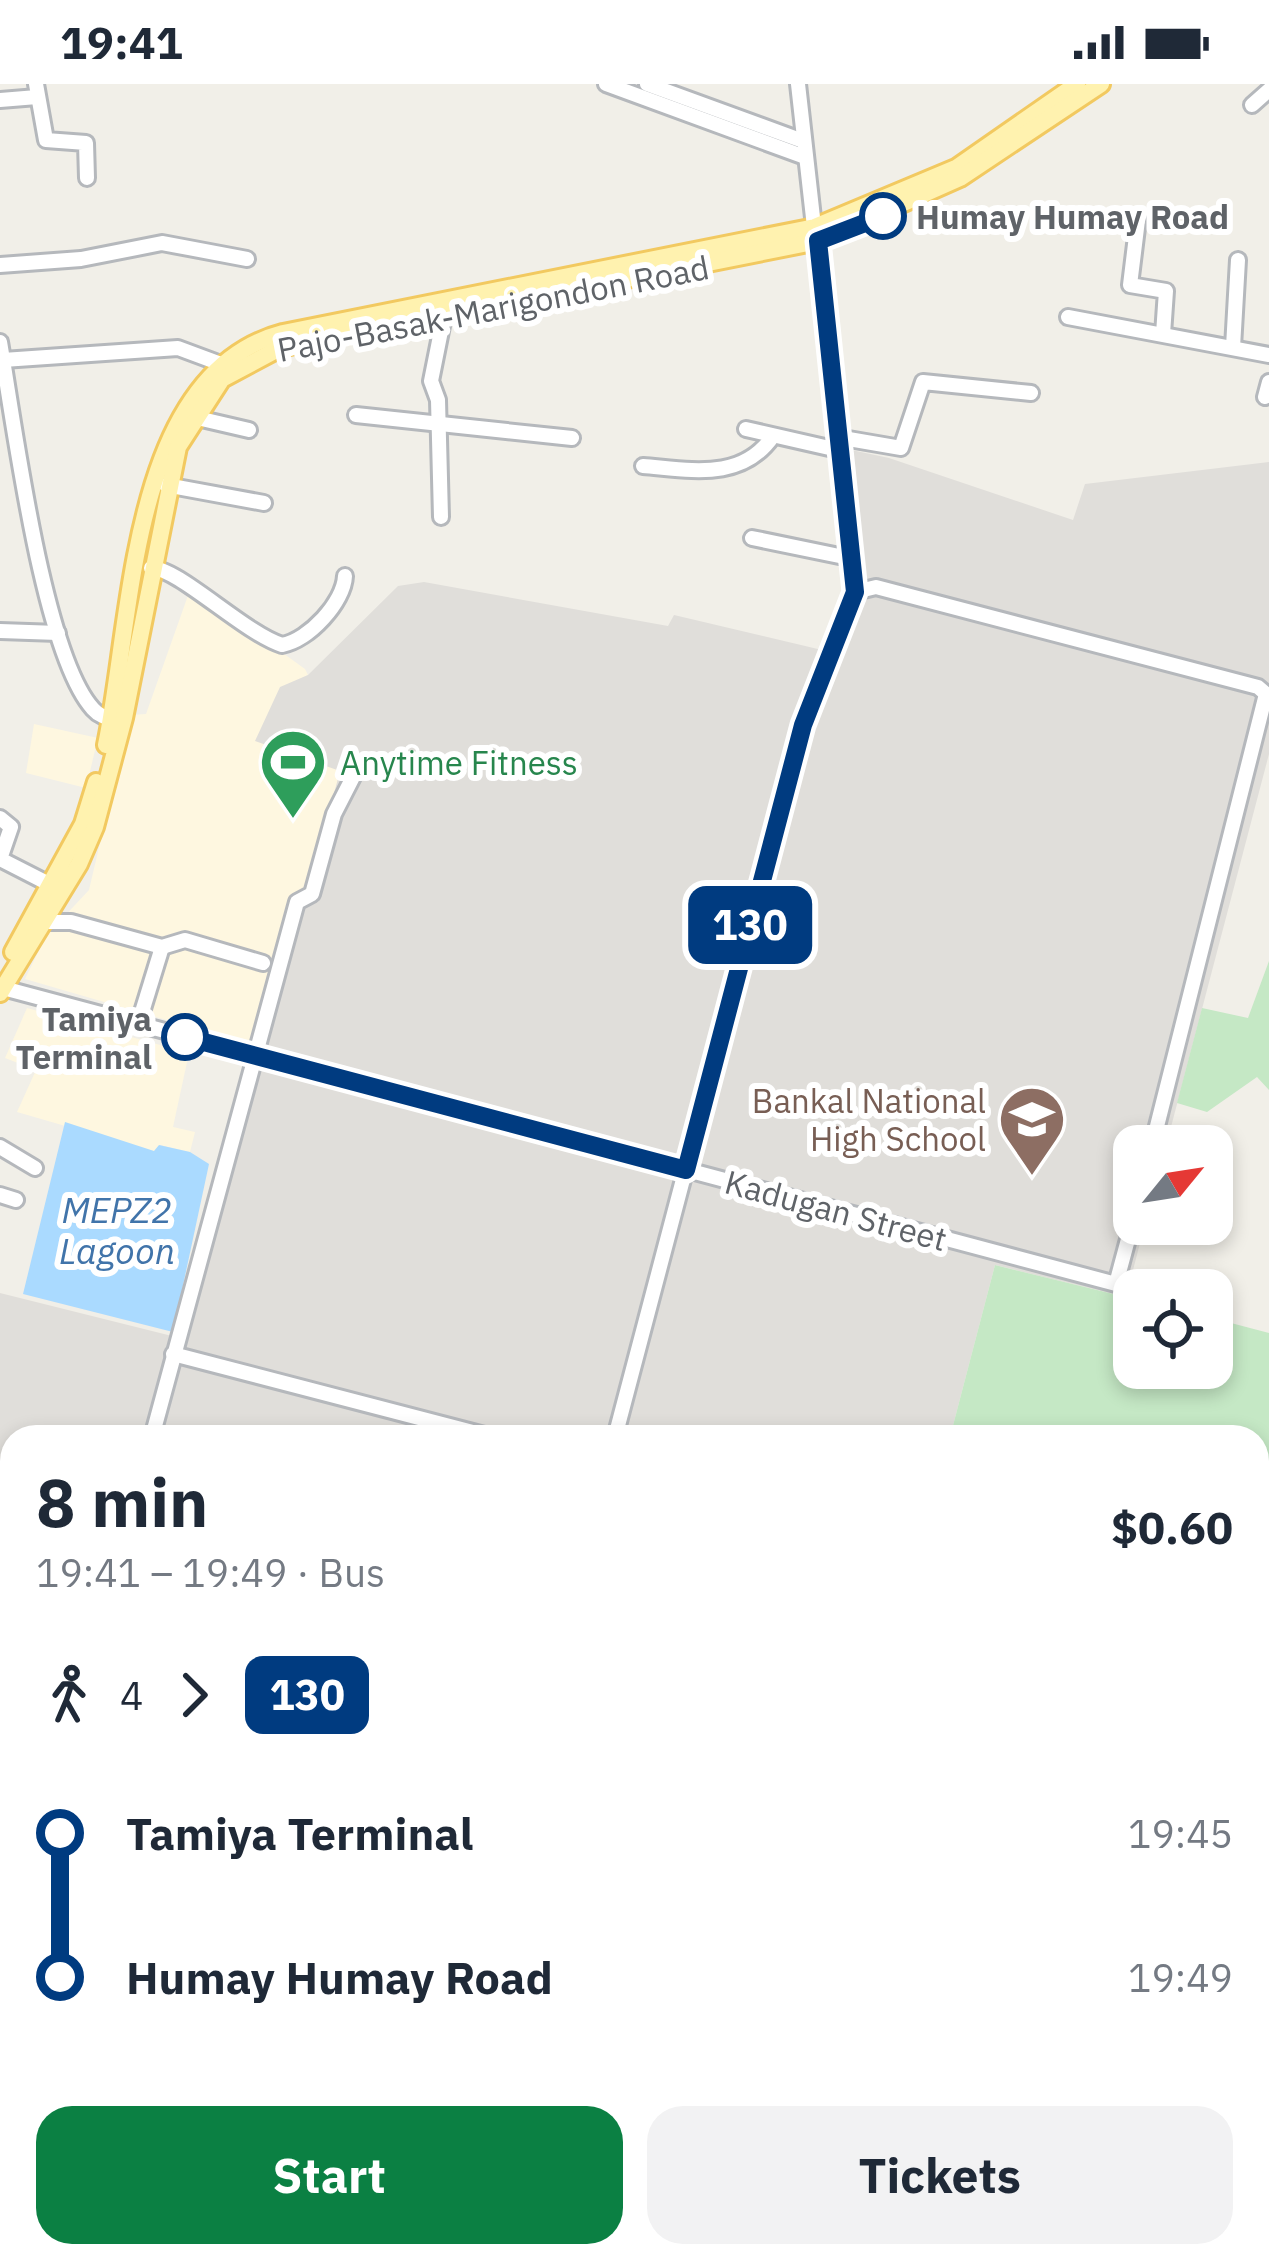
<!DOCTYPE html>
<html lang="en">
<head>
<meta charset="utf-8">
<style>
  :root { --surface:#fff; --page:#f2f2f3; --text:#1f2937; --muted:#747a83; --accent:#0b8043 }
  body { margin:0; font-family:"IBM Plex Sans",sans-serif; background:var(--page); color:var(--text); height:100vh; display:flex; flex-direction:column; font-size:45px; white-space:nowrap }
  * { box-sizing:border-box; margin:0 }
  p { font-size:39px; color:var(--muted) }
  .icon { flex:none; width:66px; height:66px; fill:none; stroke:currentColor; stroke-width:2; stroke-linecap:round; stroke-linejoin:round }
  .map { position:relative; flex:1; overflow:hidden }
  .panel { position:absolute; left:0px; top:1341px; width:1269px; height:843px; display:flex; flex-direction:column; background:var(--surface); border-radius:36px 36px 0 0; box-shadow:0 6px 18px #0003 }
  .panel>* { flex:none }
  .badge { padding:0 24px; border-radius:18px; font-size:42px; line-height:78px }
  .needle { width:78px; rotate:60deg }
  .buttons { position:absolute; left:1113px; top:1041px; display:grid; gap:24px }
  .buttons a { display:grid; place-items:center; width:120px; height:120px; border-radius:24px; background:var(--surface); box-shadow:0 6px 18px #0003; font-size:60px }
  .map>.badge { position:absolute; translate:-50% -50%; box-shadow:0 0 0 6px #fff }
  .legs { display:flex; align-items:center; gap:18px; height:132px; padding:0 36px; font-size:39px }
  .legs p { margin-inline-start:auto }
  .headline { display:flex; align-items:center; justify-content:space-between; height:204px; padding:0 36px }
  h1 { font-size:66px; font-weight:800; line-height:90px }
  .button { display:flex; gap:24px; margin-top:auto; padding:24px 36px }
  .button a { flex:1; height:138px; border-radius:36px; background:var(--accent); color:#fff; font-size:48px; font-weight:800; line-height:138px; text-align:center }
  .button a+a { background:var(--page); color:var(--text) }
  ul { padding:0 36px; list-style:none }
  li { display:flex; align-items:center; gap:42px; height:144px; font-size:45px }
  li i { display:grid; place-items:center; width:18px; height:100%; margin:0 15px; background:currentColor }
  li i::after { content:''; width:30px; height:30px; margin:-15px; border:9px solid; border-radius:50%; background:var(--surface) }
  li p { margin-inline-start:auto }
  li:first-child i { background:linear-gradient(#0000 50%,currentColor 0) }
  li:last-child i { background:linear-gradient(currentColor 50%,#0000 0) }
  .status { display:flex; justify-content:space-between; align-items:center; height:84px; padding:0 60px; background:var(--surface); direction:ltr }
  .status svg { height:33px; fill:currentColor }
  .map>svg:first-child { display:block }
  .commercial { fill:#fef7e0 }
  .industrial { fill:#e0deda }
  .green { fill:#c5e8c5 }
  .water { fill:#aadaff }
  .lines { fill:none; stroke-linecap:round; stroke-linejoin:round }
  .taxiway { stroke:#d4d3d0; stroke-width:27 }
  .runway { stroke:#d4d3d0; stroke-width:63 }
  .minor-casing { stroke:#b5b8bc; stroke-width:20 }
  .major-casing { stroke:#f2c960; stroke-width:22 }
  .minor { stroke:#fff; stroke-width:14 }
  .major { stroke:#fff2af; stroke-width:16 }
  .line-1-casing { stroke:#fff; stroke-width:27 }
  .line-1 { stroke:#003b80; stroke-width:18 }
  .stop-1-dot { fill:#fff; stroke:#003b80; stroke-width:6 }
  .labels { text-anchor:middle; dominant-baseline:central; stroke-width:12; stroke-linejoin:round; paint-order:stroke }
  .stop-label { font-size:33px; font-weight:bold; fill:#5f6368; stroke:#fff; text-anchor:start }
  .street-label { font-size:33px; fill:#5f6368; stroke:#fff }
  .leisure-label { font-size:33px; fill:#27864d; stroke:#fff; text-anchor:start }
  .education-label { font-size:33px; fill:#785e54; stroke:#fff; text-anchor:end }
  .water-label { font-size:36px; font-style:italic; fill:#4174aa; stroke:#fff }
</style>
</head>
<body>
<div class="status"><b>19:41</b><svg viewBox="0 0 49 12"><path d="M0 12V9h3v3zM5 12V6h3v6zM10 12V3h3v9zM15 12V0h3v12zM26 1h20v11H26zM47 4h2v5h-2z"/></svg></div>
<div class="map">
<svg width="1269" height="2183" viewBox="0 0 1269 2183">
  <rect width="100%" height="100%" fill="#f1efe8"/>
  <g class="commercial">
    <polygon points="191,503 305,585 308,591 280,604 341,687 266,965 25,895 46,852 89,806 130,631 146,630"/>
    <polygon points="34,640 98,654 86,704 26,689"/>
    <polygon points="27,924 189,969 173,1043 195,1048 190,1068 160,1061 155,1068 17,1028 36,986 5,974"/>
  </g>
  <polygon class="industrial" points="842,364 889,374 1073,436 1085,400 1269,378 1269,670 1166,1062 1134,1062 1134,1140 1145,1140 1126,1213 995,1181 950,1353 12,1353 12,1473 0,1470 0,1209 188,1256 340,687 255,657 280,603 308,591 398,502 424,498 668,542 674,531 822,566 858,504"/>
  <g class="green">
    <polygon points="1269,877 1269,1006 1257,993 1207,1028 1177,1019 1202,924 1248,934"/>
    <polygon points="995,1181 1134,1215 1134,1284 1212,1284 1212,1234 1269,1249 1269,1839 1257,1835 1257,1353 950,1353"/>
    <polygon points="0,1470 12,1473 12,1961 0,1958"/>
    <polygon points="1257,1895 1269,1898 1269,1990 1257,1987"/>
    <polygon points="0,2045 12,2048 12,2172 482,2172 523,2183 0,2183"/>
    <polygon points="1257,2054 1269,2058 1269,2183 1076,2183 1079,2172 1257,2172"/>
    <polygon points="810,2172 999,2172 1005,2183 851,2183"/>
  </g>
  <polygon class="water" points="65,1038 154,1067 159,1061 190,1068 209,1080 173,1248 23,1210"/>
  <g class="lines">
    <g class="taxiway">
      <polyline points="1257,1864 1269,1867"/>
      <polyline points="1026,2172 1032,2183"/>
      <polyline points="1054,2183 1057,2172"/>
    </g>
    <g class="runway">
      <polyline points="0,2001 12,2004"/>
      <polyline points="1257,2021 1269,2024"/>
      <polyline points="645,2172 687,2183"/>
    </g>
    <defs>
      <g id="minor">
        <polyline points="36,0 46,56 86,59 87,94"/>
        <polyline points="606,0 805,73"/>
        <polyline points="647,0 803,57"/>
        <polyline points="798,0 855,508"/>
        <polyline points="0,16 37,13"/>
        <polyline points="1252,21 1269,6"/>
        <polyline points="1138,136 1130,201 1166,207 1163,250"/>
        <polyline points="0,181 81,175 162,159 247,175"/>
        <polyline points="1068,233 1269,271"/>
        <path d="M0,258c14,80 43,312 93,367 7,8 15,9 25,12"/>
        <polyline points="1233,263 1238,176"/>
        <polyline points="3,276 178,264 221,280"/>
        <polyline points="1265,313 1269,298"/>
        <polyline points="356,331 572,354"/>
        <polyline points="193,333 249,346"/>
        <polyline points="746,345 838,366"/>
        <polyline points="837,353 901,364 923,298 1031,309"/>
        <path d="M643,382c49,4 99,15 130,-30"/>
        <polyline points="166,401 264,419"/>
        <polyline points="441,433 438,316 431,297 444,232"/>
        <polyline points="752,454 849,474"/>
        <path d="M151,484c26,-1 93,65 131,77 27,-5 62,-43 63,-69"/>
        <polyline points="855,508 876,503 1258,603 1266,610 1152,1062"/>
        <polyline points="0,547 58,549"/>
        <polyline points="0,734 11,743 0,775 51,801"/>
        <polyline points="44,838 71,838 162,863 185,856 263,879"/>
        <polyline points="3,904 1116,1200 1134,1133"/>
        <polyline points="138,941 162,863"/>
        <polyline points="0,1063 35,1084"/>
        <polyline points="0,1111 16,1116"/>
        <polyline points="173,1270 492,1353"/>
        <polyline points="152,1353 297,818 312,810 334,730 354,691"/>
        <polyline points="615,1353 803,641 855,508"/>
      </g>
      <g id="major">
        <path d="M106,661c27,-128 24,-372 177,-412l532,-106 141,-59 121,-84"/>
        <polyline points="13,868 83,740 96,698"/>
        <polyline points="0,909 79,780 95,743 124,634 178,363 222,295 280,264 818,157 960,94 1101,0"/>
      </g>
    </defs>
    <use href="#minor" class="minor-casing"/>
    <use href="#major" class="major-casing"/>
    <use href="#minor" class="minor"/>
    <use href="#major" class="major"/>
  </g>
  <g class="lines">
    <defs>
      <polyline id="line-1" points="185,953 686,1086 803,641 855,508 818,157 883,132"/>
    </defs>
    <use href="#line-1" class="line-1-casing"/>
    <use href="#line-1" class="line-1"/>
  </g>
  <defs>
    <symbol id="stadium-pin" viewBox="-11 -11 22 30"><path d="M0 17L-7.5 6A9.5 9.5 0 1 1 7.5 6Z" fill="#2e9e5b" stroke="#fff"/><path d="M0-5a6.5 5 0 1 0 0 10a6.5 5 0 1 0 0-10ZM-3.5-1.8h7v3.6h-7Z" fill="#fff"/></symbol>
    <symbol id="school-pin" viewBox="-11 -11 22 30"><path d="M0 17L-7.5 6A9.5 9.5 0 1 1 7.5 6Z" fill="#8d6e63" stroke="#fff"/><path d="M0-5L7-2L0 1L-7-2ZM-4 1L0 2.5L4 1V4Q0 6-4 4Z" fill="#fff"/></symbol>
  </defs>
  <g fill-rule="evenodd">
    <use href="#stadium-pin" x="255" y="640" width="76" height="104"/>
    <use href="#school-pin" x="994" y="997" width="76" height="104"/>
  </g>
  <g class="stop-1-dot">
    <circle cx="883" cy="132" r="21"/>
    <circle cx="185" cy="953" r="21"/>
  </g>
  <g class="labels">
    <g class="stop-label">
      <text x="916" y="132">Humay Humay Road</text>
      <text x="152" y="934" text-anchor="end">Tamiya<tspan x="152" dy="38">Terminal</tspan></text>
    </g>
    <g class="street-label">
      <text transform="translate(493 224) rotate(-11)">Pajo-Basak-Marigondon Road</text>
      <text transform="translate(836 1126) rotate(15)">Kadugan Street</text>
    </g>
    <g class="leisure-label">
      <text x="340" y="678">Anytime Fitness</text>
    </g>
    <g class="education-label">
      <text x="986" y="1016">Bankal National<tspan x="986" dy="38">High School</tspan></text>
    </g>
    <g class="water-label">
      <text x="117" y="1125">MEPZ2<tspan x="117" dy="41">Lagoon</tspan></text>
    </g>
  </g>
</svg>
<div class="buttons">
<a><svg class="needle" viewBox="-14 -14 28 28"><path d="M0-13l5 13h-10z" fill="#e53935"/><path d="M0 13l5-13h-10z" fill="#747a83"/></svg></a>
<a><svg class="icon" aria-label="locate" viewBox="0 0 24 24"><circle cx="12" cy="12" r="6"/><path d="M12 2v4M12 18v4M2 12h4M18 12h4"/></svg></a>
</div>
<b class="badge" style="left:750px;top:841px;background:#003b80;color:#fff">130</b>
<section class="panel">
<div class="headline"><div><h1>8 min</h1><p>19:41 – 19:49 · Bus</p></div><b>$0.60</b></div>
<div class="legs"><svg class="icon" aria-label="walk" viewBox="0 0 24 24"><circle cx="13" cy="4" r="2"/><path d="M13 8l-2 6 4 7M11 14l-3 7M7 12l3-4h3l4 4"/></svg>4<svg class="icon" aria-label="forward" viewBox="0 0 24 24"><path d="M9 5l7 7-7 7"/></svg><b class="badge" style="background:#003b80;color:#fff">130</b></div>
<ul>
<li><i style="color:#003b80"></i><b>Tamiya Terminal</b><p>19:45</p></li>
<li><i style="color:#003b80"></i><b>Humay Humay Road</b><p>19:49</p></li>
</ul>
<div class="button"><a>Start</a><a>Tickets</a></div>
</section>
</div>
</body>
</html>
